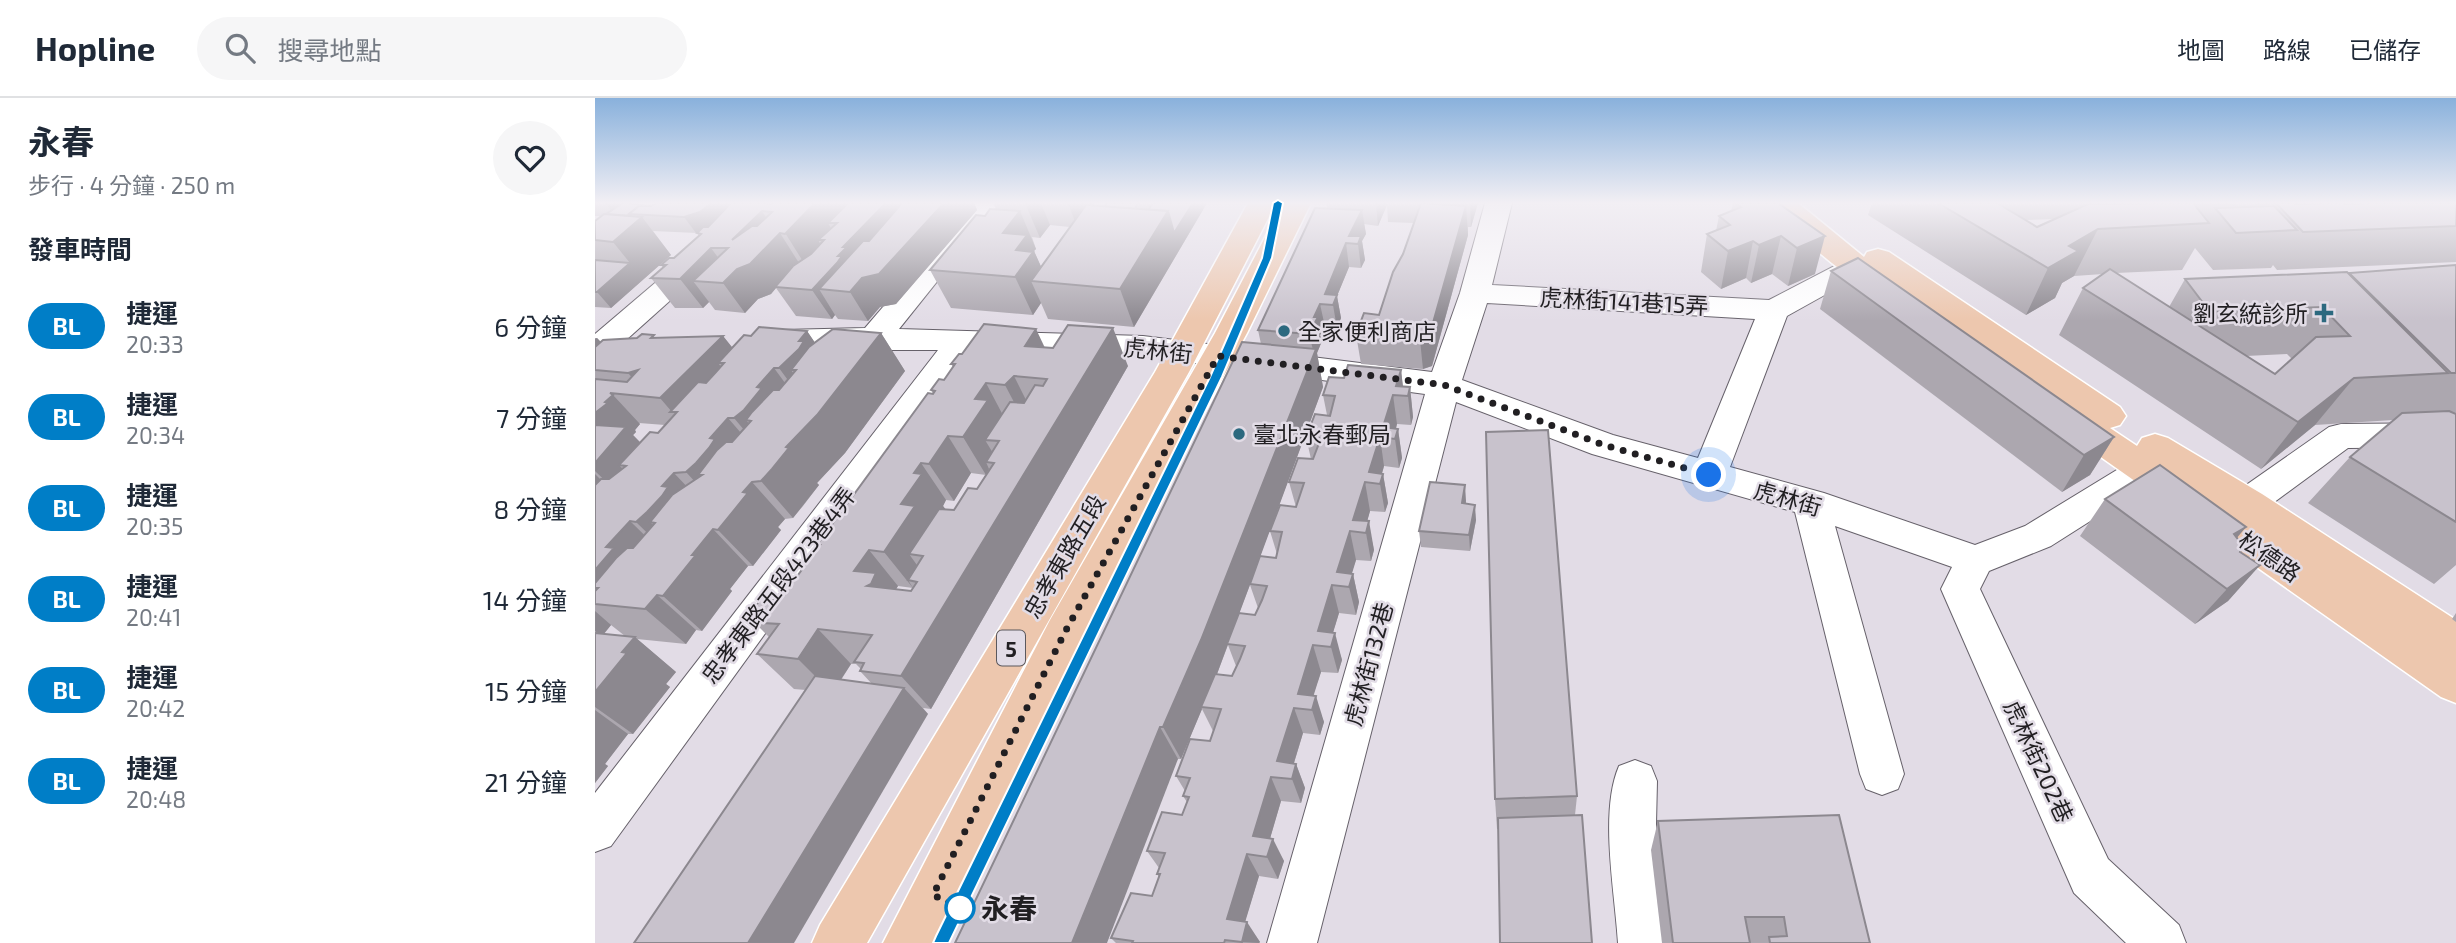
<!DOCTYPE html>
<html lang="zh-TW">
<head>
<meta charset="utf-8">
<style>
  :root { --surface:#fff; --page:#f6f6f7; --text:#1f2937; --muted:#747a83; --line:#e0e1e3 }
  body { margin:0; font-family:"Exo 2","Noto Sans TC",sans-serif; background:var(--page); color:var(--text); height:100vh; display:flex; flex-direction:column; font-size:26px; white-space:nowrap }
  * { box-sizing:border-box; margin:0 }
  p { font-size:23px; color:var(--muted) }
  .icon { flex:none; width:38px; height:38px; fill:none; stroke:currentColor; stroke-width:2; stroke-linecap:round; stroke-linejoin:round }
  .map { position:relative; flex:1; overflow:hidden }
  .drawer { display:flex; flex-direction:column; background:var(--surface); width:595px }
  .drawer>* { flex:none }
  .badge { padding:0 14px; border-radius:23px; font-size:24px; line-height:46px }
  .you { position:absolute; width:35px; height:35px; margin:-18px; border:5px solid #fff; border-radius:50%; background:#1a73e8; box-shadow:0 0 0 10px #1a73e833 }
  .map>.badge { position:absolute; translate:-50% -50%; box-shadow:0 0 0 4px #fff }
  h2 { padding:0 28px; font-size:26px; line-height:63px }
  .round { display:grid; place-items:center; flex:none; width:74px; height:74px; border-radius:37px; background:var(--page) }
  .headline { display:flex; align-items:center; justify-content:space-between; height:119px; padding:0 28px }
  h1 { font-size:33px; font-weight:700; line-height:52px }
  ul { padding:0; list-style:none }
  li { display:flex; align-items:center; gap:21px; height:91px; padding:0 28px }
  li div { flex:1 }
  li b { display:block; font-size:26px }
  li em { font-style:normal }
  li .badge { min-width:77px; font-weight:700; text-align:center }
  header { display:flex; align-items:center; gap:42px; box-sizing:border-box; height:98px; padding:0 35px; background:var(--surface); border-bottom:2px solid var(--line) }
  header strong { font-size:33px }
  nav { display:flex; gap:38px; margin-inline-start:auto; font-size:24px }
  .search { width:490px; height:63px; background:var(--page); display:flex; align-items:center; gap:18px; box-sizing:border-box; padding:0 24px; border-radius:38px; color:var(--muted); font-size:26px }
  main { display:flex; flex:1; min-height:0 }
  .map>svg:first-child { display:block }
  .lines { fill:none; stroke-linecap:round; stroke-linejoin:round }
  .minor-casing { stroke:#66616a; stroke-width:2 }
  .major-casing { stroke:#fff; stroke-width:3 }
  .minor { fill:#fff; fill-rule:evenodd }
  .major { fill:#edc7ae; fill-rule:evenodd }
  .wall { fill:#aca7af; fill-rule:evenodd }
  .shaded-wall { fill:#8c888f }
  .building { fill:#c8c2cc; stroke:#8c888f; stroke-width:2; fill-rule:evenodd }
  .line { fill:#007ec7; stroke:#fff; stroke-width:2 }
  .walk { stroke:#211f22; stroke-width:7; stroke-dasharray:0 12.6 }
  .poi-dot { fill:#2c697f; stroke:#e2dce6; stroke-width:2.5 }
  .stop-dot { fill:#fff; stroke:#007ec7; stroke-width:3.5 }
  .labels { text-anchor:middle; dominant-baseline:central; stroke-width:5; stroke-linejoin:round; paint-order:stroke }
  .shield { fill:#e2dce6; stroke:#5b585d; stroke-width:2 }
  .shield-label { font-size:21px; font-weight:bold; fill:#211f22 }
  .street-label { font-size:23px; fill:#211f22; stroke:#e2dce6 }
  .poi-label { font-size:23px; fill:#211f22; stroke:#e2dce6; text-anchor:start }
  .near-stop-label { font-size:28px; font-weight:bold; fill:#211f22; stroke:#e2dce6; text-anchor:start }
</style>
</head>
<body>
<header>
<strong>Hopline</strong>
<div class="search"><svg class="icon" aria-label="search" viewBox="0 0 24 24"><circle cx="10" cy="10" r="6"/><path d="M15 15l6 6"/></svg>搜尋地點</div>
<nav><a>地圖</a><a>路線</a><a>已儲存</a></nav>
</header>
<main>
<section class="drawer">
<div class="headline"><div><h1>永春</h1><p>步行 · 4 分鐘 · 250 m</p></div><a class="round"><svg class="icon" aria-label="heart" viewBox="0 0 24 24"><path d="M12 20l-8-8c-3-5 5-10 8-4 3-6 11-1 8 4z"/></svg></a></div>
<h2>發車時間</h2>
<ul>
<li><span class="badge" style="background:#007ec7;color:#fff">BL</span><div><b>捷運</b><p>20:33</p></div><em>6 分鐘</em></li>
<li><span class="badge" style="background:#007ec7;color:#fff">BL</span><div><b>捷運</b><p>20:34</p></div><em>7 分鐘</em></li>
<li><span class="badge" style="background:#007ec7;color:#fff">BL</span><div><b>捷運</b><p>20:35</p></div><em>8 分鐘</em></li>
<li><span class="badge" style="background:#007ec7;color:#fff">BL</span><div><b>捷運</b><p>20:41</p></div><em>14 分鐘</em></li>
<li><span class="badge" style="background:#007ec7;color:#fff">BL</span><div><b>捷運</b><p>20:42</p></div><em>15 分鐘</em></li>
<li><span class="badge" style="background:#007ec7;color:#fff">BL</span><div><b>捷運</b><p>20:48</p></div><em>21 分鐘</em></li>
</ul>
</section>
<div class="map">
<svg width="1861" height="845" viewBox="0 0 1861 845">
  <rect width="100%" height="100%" fill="#e2dce6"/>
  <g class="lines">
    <defs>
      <g id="minor">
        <polygon points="154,105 184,105 11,260 0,263 0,236"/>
        <path d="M377,105h28l-101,126 244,7 289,36 28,-79 25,-90h27l-20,82 277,15 77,-40 10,-3 10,3 5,6 -5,6 -79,44 -57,151 94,26 151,52 50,-19 131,-80 12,-4 12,4 5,9 -5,9 -129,82 -62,25 -9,18 128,270 71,66 7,18h-60l-52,-50 -133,-304 11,-22 -117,-41 69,248 -6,15 -16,6 -16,-6 -6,-15 -65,-262 -203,-58 -136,-52 -139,541h-50l158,-549 -282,-38 -173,-5 -359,495 -16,6v-59l343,-443h-155l-19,5 -11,-3 -5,-7 5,-7 30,-8 82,-2zM892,205l268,16 -57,139 -85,-23 -151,-55z"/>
        <polygon points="1861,325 1861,349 1753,350 1640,433 1627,437 1614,433 1609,423 1614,413 1734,329 1746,326"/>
        <path d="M1040,662l16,6 6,15 -1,43 12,119h-50c-3,-51 -19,-131 1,-177z"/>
      </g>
      <g id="major">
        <polygon points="653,105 681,105 594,274 272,845 217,845 225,827 560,274"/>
        <polygon points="688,105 716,105 652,235 486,543 341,845 288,845 455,522 620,235"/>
        <path d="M1172,105h31l66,54 3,-5 11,-3 11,3 231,155 6,9 -6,9 -10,3 27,18 5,-8 13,-4 13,4 94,56 194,126v83l-15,-6 -387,-273 -6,-9 6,-9 11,-3 -156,-109 -4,6c-8,2 -13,3 -21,0 -20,-8 -105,-79 -117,-97z"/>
      </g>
    </defs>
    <use href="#minor" class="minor-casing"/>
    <use href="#major" class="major-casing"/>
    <use href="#minor" class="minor"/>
    <use href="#major" class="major"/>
  </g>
  <g class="wall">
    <polygon points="0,105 36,105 56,108 62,105 379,105 382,112 301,206 285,209 273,223 243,221 240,217 237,221 201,218 181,190 176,196 163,201 150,215 120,212 114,204 108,210 80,210 56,180 68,170 66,167 79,160 104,138 102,135 58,133 76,157 16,210 0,209 0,123 7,118 0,118"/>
    <path d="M398,105h102l-2,3 11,1 3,-4h100l-73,124 -86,-8 -7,-16 -8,12 -82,-7 -21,-38 55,-54 11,-7zM455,127l20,2 -29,40 -7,-16 2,-2 -4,-12 8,1z"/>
    <path d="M731,105h152l-7,24h-3v8l-36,131 -9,3 -62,-5 -5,-30 23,-19 24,-61 11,-31 -26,-1 -1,-17 -9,21 -14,-2 2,10 -4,7 3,19 -4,8 -12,-1 -12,29 4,22 -4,10 -12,-1 -4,9 1,5 -5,12 6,34 -63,169 16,2 1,-4 -7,-23 26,-24 -7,-25 22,-23 -5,-22 21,-22 -4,-20 21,-17 57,-8 2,17h7l3,30 -2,8 -14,-1 -1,5h2l4,29 -3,10 -15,-2 -2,8h1l5,29 -3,9 -15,-1 -3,10 7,29 -3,11 -15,-1 -5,14h2l6,28 -3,13 -17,-2 -6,19 9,28 -4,13 -17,-1 -8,23 11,27 -4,13 -17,-2 -9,30 2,1 9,24 -4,15 -20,-2 -11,37 14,23 -6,18 -19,-3 -14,45 15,21 -1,1h-143l-5,-5 41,-42 7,-19 -2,-3 2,-6 -12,-17 35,-36 5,-13 -4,-6 2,-5 -9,-15 34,-35 3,-10 -11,-22 -21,50h-3l-223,184 306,-599 -3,-14 69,-122zM655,487l8,23 -3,7 -16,-2zM633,547l8,21 -4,10 -15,-2z"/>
    <polygon points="1138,105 1183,105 1220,176 1193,188 1177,176 1156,185 1151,180 1126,191 1106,174 1112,136 1121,133 1124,118 1136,113"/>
    <path d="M1277,105h584v59l-179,8 -4,-5 -2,3 -58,2 -18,-22 -13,22 -66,3 53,34 16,-28 164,-6 107,-8v300l-22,19 -126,-81 42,-46 43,-37 -78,5 -54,44 -202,-134 24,-47 20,-14 -29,2 -12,7 -7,15 -29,17 -158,-100zM1460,121l-18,8 -11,-7zM1692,256l5,5 -17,15 -29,-18z"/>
    <polygon points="1236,173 1519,339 1495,377 1467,394 1225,211"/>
    <path d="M212,233l8,12 66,-10 24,38 -60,82 -28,30 2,2 -16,21 -10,12 -8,1 -7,8 3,3 -28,36h-5l-18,23 2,2 -30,40 -6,-1 -10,14 -49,-5 39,33 -10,12 4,3 -37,47h-5l-23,30 3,2 -13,17v-445h2l4,4 56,-4 66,-2 9,11 19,-11zM44,325l26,2 -7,8 -17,10 -8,-8 3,-3 -1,-2 5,-6zM16,527l14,11 -21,-2z"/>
    <path d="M449,249l84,19 -197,343 -8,-1 5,6 -122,-24 -12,-1 -37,-35 12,-17 -21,-21 27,-16 15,-14 14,-19 -2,-3 17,-17 -2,-2 116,-151 -2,-4 13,-10 9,-13 -2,-3 11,-10zM394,371l-12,20 -23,21 -9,-1 -2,-3 3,-6 8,1 17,-28 15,2zM303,488l15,2 -2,3 -15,-2zM256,566h5l5,5 -1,2 12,13 -31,-4z"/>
    <polygon points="1510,401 1642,440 1645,454 1665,467 1633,503 1600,526 1485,438"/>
    <polygon points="871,403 871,406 881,422 875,453 826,449 824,433"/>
    <polygon points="1861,515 1861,524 1857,521"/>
    <polygon points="982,698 980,717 902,731 900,701"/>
    <polygon points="1063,723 1275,845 1067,845 1056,752"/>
  </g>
  <g class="shaded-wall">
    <polygon points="10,105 36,105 21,119"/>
    <polygon points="116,105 140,105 116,130 101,135 89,119"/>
    <polygon points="167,105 260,105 242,125 233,125 237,132 229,142 223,142 226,147 209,165 177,114"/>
    <polygon points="291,105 306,105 316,124 349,105 379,105 382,112 301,206 285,209 273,223 255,194 224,191 240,217 237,221 217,192 243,158 248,149"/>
    <polygon points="430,105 446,105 455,127 445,140"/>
    <polygon points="473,105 500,105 482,129"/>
    <polygon points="598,105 612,105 539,229 525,191 573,113"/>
    <polygon points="781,105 791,105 792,107 783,128"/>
    <polygon points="875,105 883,105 876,129"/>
    <polygon points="871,108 873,137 837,268 828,271 825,242"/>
    <polygon points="767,112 771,136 767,143 770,162 766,170 763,146 754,138"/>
    <polygon points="167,113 183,138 185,135 204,165 180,189 181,190 176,196 163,201 150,215 128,185 98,183 114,204 108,210 85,181 116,150 136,177 137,142"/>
    <polygon points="425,113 441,151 439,153 449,175 436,183 446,205 438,217 420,179 408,135"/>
    <polygon points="47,119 76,157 16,210 2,194 35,165 18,144"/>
    <polygon points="1503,131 1479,178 1467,185 1460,200 1431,217 1453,170 1474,148"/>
    <polygon points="1186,138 1177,176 1156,185 1164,147"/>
    <polygon points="1230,138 1220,176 1193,188 1202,150"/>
    <polygon points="1158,143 1151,180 1126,191 1133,153"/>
    <polygon points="751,145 754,169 742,198 746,220 742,230 738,207 730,196"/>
    <polygon points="725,206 730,229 726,238 727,243 722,255 728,289 622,576 606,609 607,611 586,661 568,629 719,256 714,236 719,219"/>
    <polygon points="518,230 533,268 336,611 306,578"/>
    <polygon points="441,231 459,269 430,248"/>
    <polygon points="212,233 238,271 196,272 218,302 212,308 184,270"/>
    <polygon points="286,235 310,273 250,355 222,385 224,387 198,420 166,383 191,349"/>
    <polygon points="128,238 151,267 123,265 137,282 82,314 77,314 65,300 54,299 33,275"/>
    <polygon points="2,240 28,269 0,271 0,241"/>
    <polygon points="179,270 207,308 156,323 151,322 176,353 171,358 139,320 162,289"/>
    <polygon points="806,272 809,298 801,288"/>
    <polygon points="419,278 438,316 430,325 410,287"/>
    <polygon points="1759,280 1720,327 1666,371 1703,324"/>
    <polygon points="391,285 411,323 404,343 390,342 401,360 391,364 394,371 391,377 368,339 380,301"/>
    <polygon points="815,289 818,319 816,327 813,298"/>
    <polygon points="18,297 45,326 40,332 41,334 38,337 59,359 31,368 24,367 39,382 26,398 0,373 0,315"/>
    <polygon points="798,297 802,326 798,340 788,329"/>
    <polygon points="133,320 165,357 107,377 103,377 130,407 125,411 91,374 115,340"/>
    <polygon points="803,331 807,360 804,370 800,341"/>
    <polygon points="353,338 376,375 359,403 334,366"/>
    <polygon points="785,339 789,368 784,385 774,374"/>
    <polygon points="1519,339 1495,377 1467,394 1489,357"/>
    <polygon points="326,365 351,402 348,408 352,413 328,458 314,456 327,474 313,482 318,490 289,454 306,406 319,375"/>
    <polygon points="79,375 114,412 60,425 55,424 86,454 79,461 41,424 67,388"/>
    <polygon points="0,376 22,398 0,422"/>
    <polygon points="788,376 793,405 790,414 785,386"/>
    <polygon points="157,384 190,421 183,429 186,432 158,468 123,432 148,394"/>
    <polygon points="770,384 775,413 769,435 758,422"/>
    <polygon points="870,387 871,403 868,421 867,405"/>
    <polygon points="880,407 881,422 875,453 874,437"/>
    <polygon points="35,423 73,460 3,490 0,490 0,472 11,449"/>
    <polygon points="774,423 779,452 776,463 771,435"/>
    <polygon points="1651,429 1620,466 1639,436"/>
    <polygon points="118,431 153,468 135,491 137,493 107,533 68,498 97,457"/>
    <polygon points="755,433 761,462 753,489 742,474"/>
    <polygon points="274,452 303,488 298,496 301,523 259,473"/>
    <polygon points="1665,467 1633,503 1600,526 1632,491"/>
    <polygon points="758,476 764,504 761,517 754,489"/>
    <polygon points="737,487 744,515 734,548 723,533"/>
    <polygon points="62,497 101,532 91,546 50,511"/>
    <polygon points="0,513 16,527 7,538 0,533"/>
    <polygon points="223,531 256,566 237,595 203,561"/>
    <polygon points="740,535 747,562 743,575 736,549"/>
    <polygon points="40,539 81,574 71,586 75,589 38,636 0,609 0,594 27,554"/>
    <polygon points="718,547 726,574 714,612 703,596"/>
    <polygon points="309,590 333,616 199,845 153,845"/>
    <polygon points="721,598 729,624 725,637 717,612"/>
    <polygon points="699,610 708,635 694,681 682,663"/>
    <polygon points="0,612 33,636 10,666 13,668 0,685"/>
    <polygon points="565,629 583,661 512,845 477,845"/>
    <polygon points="701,666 710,690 706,705 697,681"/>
    <polygon points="676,679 686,703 670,758 658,738"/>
    <polygon points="678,741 689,763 683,781 672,759"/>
    <polygon points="652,756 664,778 645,841 632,821"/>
    <polygon points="652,824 665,844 664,845 647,844"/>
  </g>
  <g class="building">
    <polygon points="28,105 33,105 53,108 44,108 34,116 36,118 11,116"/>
    <polygon points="62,105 116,105 105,114 89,119 34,116 44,108 56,108"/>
    <path d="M136,105h35l5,1 2,-1h42l-30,31 -5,-1 -30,31 -13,5 -14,14 -30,-2 35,-33h-17l-31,31 -29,-1 15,-13h-5l8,-7h5l27,-24 -4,-1 6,-6h5zM167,113l10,1 -15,14h-5l-20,14z"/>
    <polygon points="253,105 291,105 248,149 252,149 243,158 247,158 242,165 217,192 180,189 198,168 216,156 229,142 223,142 242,125 233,125"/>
    <polygon points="307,105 349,105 284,176 267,180 255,194 224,191 268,143 274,143"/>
    <polygon points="512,105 543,105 540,111 509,109"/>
    <polygon points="558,105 598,105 579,135 573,113 553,112"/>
    <polygon points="826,105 871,108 834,239 825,242 761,236 769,215 784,217 798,174 808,156"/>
    <polygon points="1140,105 1183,105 1230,138 1202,150 1186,138 1164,147 1158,143 1133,153 1112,136 1135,127 1124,118 1146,109"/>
    <polygon points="1343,105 1402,105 1442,129 1493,106 1598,105 1614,125 1503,131 1474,148 1483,153 1453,170"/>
    <polygon points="1598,105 1637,105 1639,107 1599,106"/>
    <polygon points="1660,105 1699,105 1700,106 1747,105 1749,106 1783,105 1861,105 1861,128 1708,134 1681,105 1662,106"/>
    <polygon points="491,107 573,113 525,191 436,183"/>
    <polygon points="1679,108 1702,132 1641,135 1620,110"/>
    <polygon points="720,110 767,112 754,138 766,138 763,146 751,145 730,196 742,197 738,207 725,206 719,219 723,219 714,236 663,232"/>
    <polygon points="395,111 425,113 408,135 432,137 421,152 438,154 420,179 335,172 381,117 390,118"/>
    <polygon points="9,116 47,119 18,144 0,142 0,123"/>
    <polygon points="1263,160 1519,339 1489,357 1236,173"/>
    <polygon points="0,162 35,165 2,194 0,194"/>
    <polygon points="1861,167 1861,275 1856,275 1754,175"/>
    <polygon points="1515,171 1680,276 1721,239 1755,238 1727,209 1615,214 1590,181 1752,174 1853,275 1759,280 1703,324 1488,190"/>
    <path d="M389,226l52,5 -11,17 28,2 15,-23 45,3 -212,348 -41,-5 4,-8 -10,-1 18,-27 -54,-6 -20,30 -41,-5 22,-30 -16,-1 3,-5 -18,-2 13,-17 14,1 10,-14h5l16,-22h-4l11,-15h4l3,-4h-3l111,-152 5,1 2,-3 -4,-1 8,-11 5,1 11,-16h-4l8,-10h3zM419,278l33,3 -4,7 -8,-1 -11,18 -14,-1 -25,38 14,1 -13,21 8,1 -17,26 -9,-1 -14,22 -15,-1 -30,45 14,2 -15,24 9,2 -6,9 -44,-5 4,-2 5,-11 -22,-2 15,-21 15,2 31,-46 -14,-2 21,-30 -8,-1 7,-10 8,1 19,-28 15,1 25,-37 -13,-1 11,-16 19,2z"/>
    <polygon points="164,229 212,233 204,243 209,243 204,251 184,270 179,270 162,289 167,290 149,312 139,320 133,320 115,340 120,341 114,350 101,365 91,374 79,375 67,388 73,389 67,398 52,414 41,424 35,423 11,449 19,450 0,472 0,387 6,381 14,381 31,368 24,367 55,334 63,335 72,325 82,314 75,314 103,284 111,285 121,274 129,265 123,265 149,237 156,238"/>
    <polygon points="238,231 286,235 222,317 191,349 194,350 177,371 166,383 157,384 148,394 153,395 123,432 118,431 97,457 101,457 68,498 62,497 50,511 0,506 0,493 3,490 0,490 0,485 21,460 32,450 38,450 60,425 55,424 77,397 107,377 103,377 122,352 131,344 137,344 156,323 151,322 157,314 178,292 184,292 201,272 196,272 214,249"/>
    <polygon points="47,236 59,237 56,240 128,238 65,300 15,295 18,297 10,304 13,305 0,315 0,281 32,284 43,272 33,275 0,272 0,249 8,242 42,240"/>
    <polygon points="647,244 721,251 606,542 568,629 565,629 477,845 360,845"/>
    <polygon points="753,267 806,272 801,288 815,289 813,298 798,297 788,329 803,331 800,341 785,339 774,374 788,376 785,386 770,384 758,422 774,423 771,435 755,433 742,474 758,476 754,489 737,487 723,533 740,535 736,549 718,547 703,596 721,598 717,612 699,610 682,663 701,666 697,681 676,679 658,738 678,741 672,759 652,756 632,821 652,824 647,844 630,842 629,845 537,845 538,843 516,840 536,795 557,798 565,776 562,776 570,755 552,753 567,714 587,717 594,699 588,698 595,680 581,678 595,641 615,643 626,611 606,609 620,576 637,578 645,561 650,548 632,546 644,515 660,517 667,502 672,488 655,486 665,458 681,460 687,434 675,433 685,407 701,409 709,385 694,384 703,360 718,361 726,340 711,339 720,316 735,318 740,298 728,297 734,279 749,280"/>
    <polygon points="1854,313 1861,316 1861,424 1755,359 1807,315"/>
    <polygon points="0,327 31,329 0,365"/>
    <polygon points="953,332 982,698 900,701 891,334"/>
    <polygon points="1565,367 1651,429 1639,436 1648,448 1645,454 1665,467 1632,491 1510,401"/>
    <polygon points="835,384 870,387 867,405 880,407 874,437 824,433"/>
    <polygon points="0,535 40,539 27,554 32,555 0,594"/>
    <polygon points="220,578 309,590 153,845 39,845"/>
    <polygon points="987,717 997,845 905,845 903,720"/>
    <polygon points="1244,717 1275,845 1175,845 1174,839 1192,838 1189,819 1150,819 1155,845 1078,845 1063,723"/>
  </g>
  <linearGradient id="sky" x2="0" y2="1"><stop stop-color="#89b1dc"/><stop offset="0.47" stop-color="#f2eff4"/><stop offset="1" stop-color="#f2eff4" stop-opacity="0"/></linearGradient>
  <rect width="1861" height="223" fill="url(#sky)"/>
  <polygon class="line" points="683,102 688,105 677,160 627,279 354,845 338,845 341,838 615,279 667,160 678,105"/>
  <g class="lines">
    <polyline class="walk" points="365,810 338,797 470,534 623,258 849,287 1009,347 1114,377"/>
  </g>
  <g class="poi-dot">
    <path d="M1725.5 204.5h7v7h7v7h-7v7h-7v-7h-7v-7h7z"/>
    <circle cx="689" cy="233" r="7"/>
    <circle cx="644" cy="336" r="7"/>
  </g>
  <circle class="stop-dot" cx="365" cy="810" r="14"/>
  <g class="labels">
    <rect class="shield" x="402" y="532.5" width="28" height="35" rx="5"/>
    <g class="shield-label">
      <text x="416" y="550">5</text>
    </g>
    <g class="street-label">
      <text transform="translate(1029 203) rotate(3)">虎林街141巷15弄</text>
      <text transform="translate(563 252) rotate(6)">虎林街</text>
      <text transform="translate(1193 400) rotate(16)">虎林街</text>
      <text transform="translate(469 458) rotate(-60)">忠孝東路五段</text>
      <text transform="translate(1675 458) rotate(35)">松德路</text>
      <text transform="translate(183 487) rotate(-53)">忠孝東路五段423巷4弄</text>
      <text transform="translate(773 566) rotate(-75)">虎林街132巷</text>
      <text transform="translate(1444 663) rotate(65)">虎林街202巷</text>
    </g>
    <g class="poi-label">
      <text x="1713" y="215" text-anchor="end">劉玄統診所</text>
      <text x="703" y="233">全家便利商店</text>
      <text x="658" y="336">臺北永春郵局</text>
    </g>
    <g class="near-stop-label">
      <text x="386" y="810">永春</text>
    </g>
  </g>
</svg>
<div class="you" style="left:1114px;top:377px"></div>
</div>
</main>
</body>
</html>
